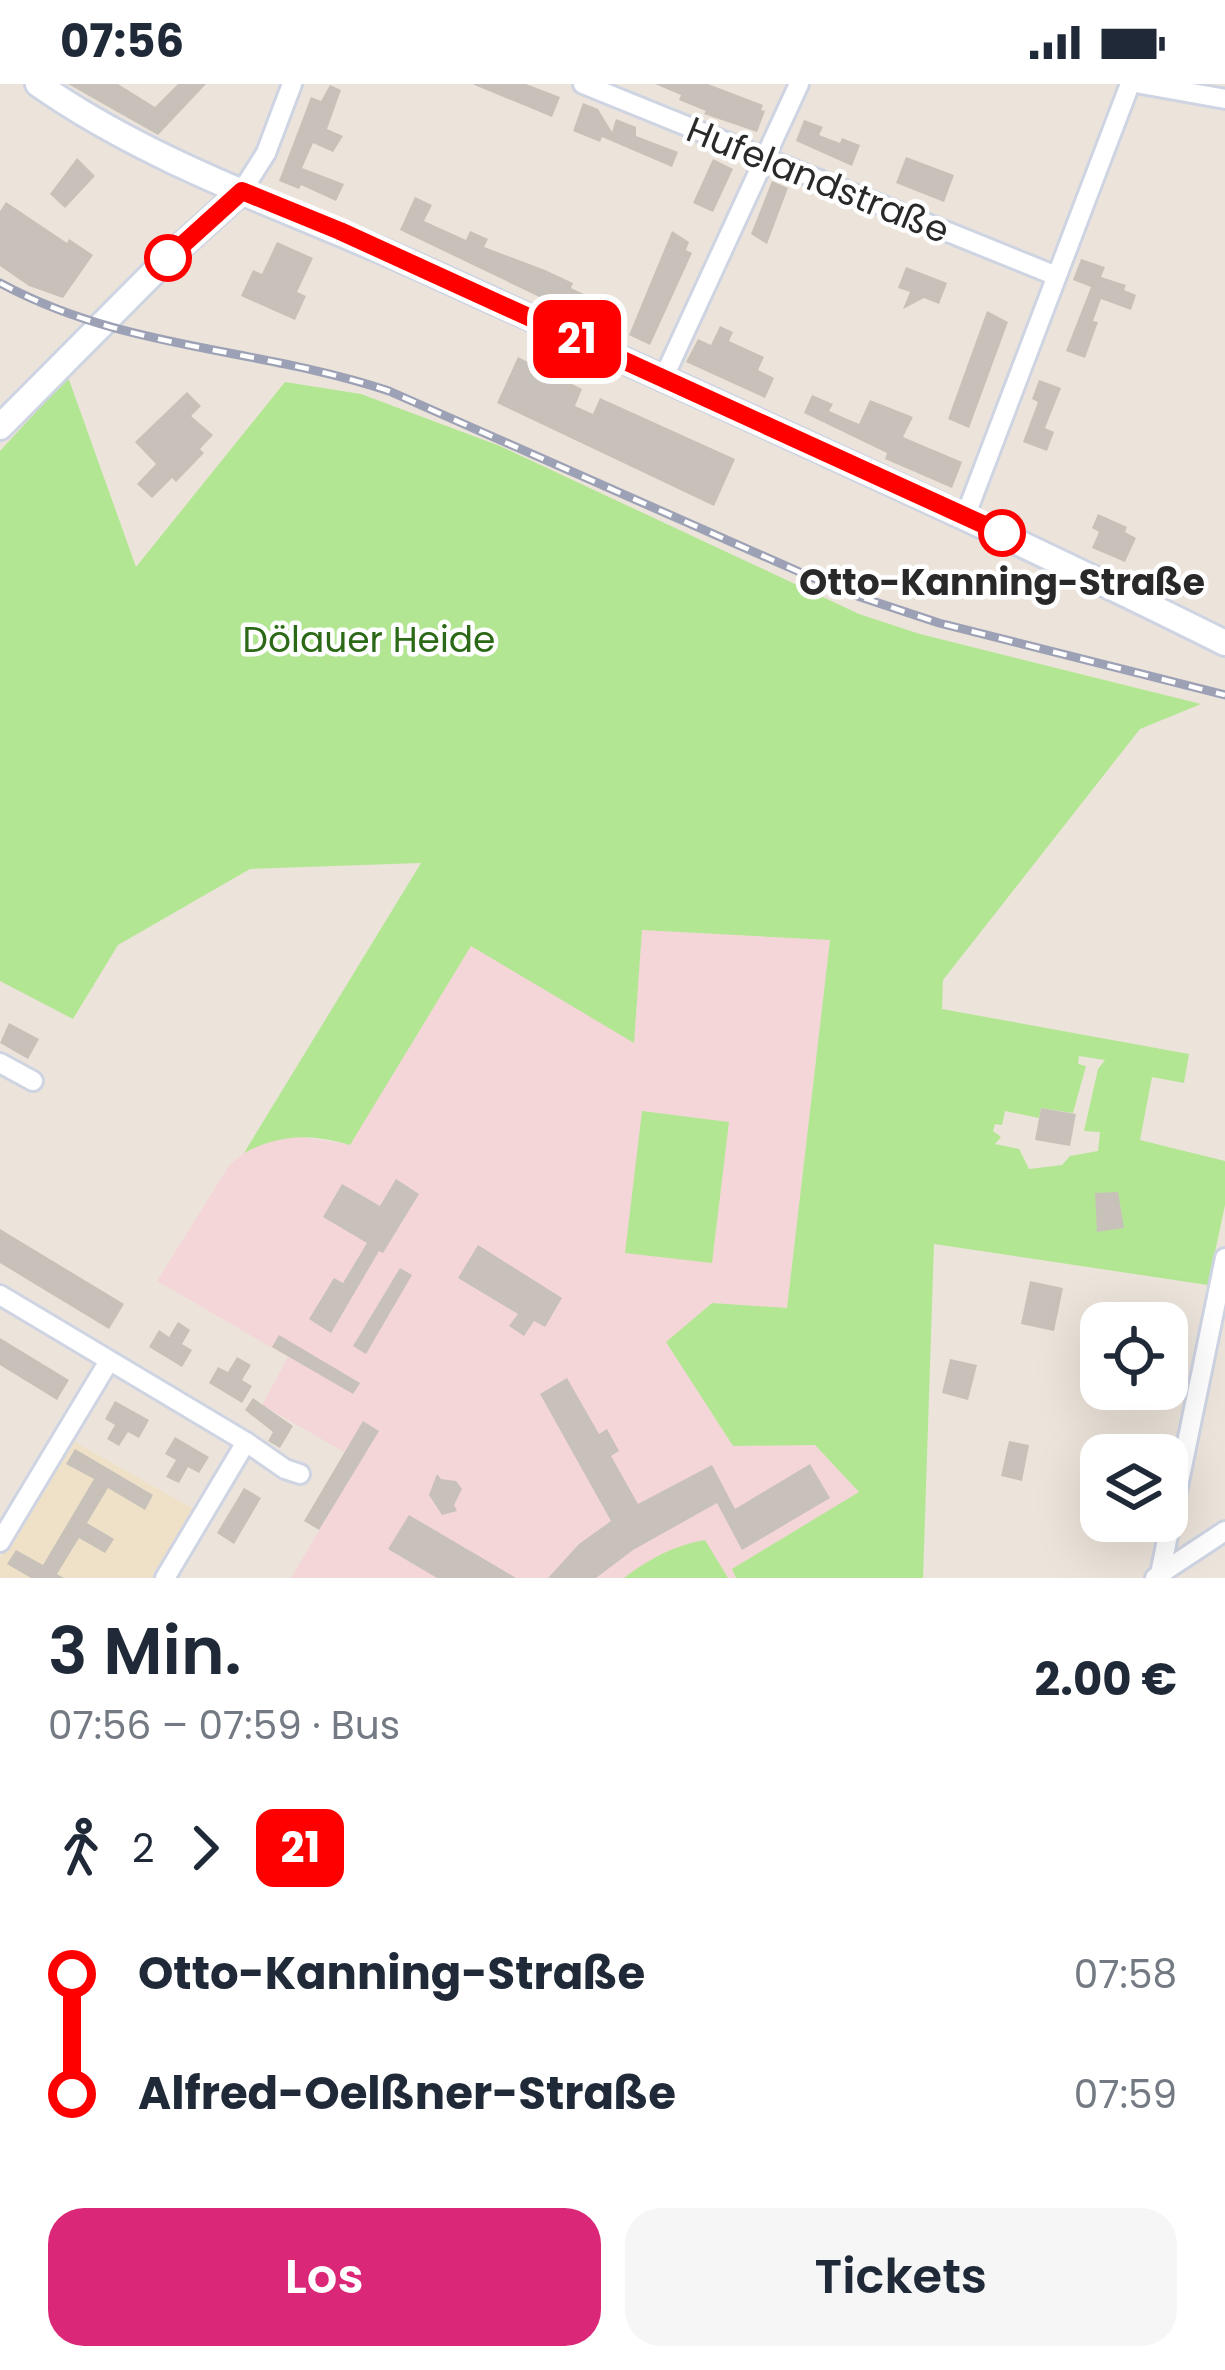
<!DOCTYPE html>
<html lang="de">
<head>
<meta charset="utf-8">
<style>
  :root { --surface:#fff; --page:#f6f6f7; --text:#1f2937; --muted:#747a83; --accent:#db2777 }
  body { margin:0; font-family:Poppins,sans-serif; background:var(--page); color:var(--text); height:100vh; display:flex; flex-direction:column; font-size:45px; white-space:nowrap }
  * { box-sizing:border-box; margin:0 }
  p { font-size:39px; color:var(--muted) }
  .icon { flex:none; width:66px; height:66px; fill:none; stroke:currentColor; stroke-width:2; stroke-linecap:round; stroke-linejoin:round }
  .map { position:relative; height:1494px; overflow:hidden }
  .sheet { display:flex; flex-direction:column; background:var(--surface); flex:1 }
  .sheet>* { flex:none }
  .badge { padding:0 24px; border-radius:18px; font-size:42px; line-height:78px }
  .tools { position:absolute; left:1080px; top:1218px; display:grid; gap:24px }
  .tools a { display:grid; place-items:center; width:108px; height:108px; border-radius:24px; background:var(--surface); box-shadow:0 12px 48px #0002; font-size:60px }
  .map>.badge { position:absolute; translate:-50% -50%; box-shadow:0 0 0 6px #fff }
  .legs { display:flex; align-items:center; gap:18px; height:132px; padding:0 48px; font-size:39px }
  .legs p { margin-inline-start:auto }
  .head { display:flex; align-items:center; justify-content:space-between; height:204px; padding:0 48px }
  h1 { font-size:66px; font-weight:600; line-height:90px }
  .cta { display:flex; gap:24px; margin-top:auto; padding:24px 48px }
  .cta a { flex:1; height:138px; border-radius:36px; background:var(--accent); color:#fff; font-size:48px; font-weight:600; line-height:138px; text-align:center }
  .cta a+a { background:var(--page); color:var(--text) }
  ul { padding:0 48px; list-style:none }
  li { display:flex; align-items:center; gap:42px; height:120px; font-size:45px }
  li i { display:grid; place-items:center; width:18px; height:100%; margin:0 15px; background:currentColor }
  li i::after { content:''; width:30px; height:30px; margin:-15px; border:9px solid; border-radius:50%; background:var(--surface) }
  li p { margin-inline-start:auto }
  li:first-child i { background:linear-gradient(#0000 50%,currentColor 0) }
  li:last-child i { background:linear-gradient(currentColor 50%,#0000 0) }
  .status { display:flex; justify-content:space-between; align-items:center; height:84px; padding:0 60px; background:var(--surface); direction:ltr }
  .status svg { height:33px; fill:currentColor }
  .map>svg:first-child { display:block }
  .education { fill:#efe1c8 }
  .medical { fill:#f4d6d9 }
  .green { fill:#b3e693; fill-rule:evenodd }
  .building { fill:#c7c1ba }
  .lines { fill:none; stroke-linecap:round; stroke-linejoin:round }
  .street-casing { stroke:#cfd4e3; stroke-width:24 }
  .secondary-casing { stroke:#cfd4e3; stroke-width:30 }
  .street { stroke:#fff; stroke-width:18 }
  .secondary { stroke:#fff; stroke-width:24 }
  .rail-casing { stroke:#9da1b5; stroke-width:9 }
  .rail { stroke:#fff; stroke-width:4.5; stroke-dasharray:14; stroke-linecap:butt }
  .line-1-casing { stroke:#fff; stroke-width:27 }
  .line-1 { stroke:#f00; stroke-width:18 }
  .stop-1-dot { fill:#fff; stroke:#f00; stroke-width:6 }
  .labels { text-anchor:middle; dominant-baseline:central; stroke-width:9; stroke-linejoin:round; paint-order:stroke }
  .street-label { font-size:36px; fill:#292929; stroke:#fff }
  .stop-label { font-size:36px; font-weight:bold; fill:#292929; stroke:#fff }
  .park-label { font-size:36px; fill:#2b6916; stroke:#fff }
</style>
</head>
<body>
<div class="status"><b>07:56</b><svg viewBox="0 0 49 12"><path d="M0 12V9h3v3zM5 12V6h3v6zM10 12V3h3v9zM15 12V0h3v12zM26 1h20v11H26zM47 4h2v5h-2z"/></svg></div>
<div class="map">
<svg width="1225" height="1494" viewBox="0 0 1225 1494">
  <rect width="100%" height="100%" fill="#ece4da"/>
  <polygon class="education" points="68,1354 197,1427 157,1494 0,1494 0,1474"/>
  <polygon class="medical" points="642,846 830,856 787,1225 712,1219 667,1258 733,1362 815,1361 860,1408 732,1485 736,1494 291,1494 360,1377 262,1321 288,1273 157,1197 230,1080 244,1069 262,1059 293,1052 350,1060 472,860 633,958"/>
  <g class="green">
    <path d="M68,293l68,190 149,-185 76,12 139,52 359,168 61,20 281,70 -61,25 -197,251 -1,29 247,45 -5,29 -32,-6 -12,63 85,21v44l-17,80 -274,-41 -11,334h-187l-4,-9 127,-77 -44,-47 -82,1 -67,-104 46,-39 75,5 43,-368 -188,-10 -8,113 -163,-97 -121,199c-39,-12 -70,-11 -106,8l177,-290 -171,6 -132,76 -45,74 -73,-38v-530zM1079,972l26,4 -7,9 -14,62 16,1 -2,19 -28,5 -8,9 -33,4 -10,-20 -24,-5 6,-7 -8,-6 2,-7 7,1 3,-14 34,7 2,-10 32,5 13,-47 -8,-2z"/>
    <polygon points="642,1027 729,1038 712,1179 625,1169"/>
    <path d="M705,1456l23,38h-104c25,-19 50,-33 81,-38z"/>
  </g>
  <g class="building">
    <polygon points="68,0 118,0 155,23 178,0 206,0 158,51"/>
    <polygon points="472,0 526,0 560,13 552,33"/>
    <polygon points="655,0 708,0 763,21 761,26 765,27 757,48 704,30 706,27 679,16 681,11"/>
    <polygon points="330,1 341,6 327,45 343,52 333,68 313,59 302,84 344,100 336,117 301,101 299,105 279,97 311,13 321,17"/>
    <polygon points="583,19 598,25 612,48 616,35 636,43 636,52 678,68 672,83 602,53 600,58 573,47"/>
    <polygon points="804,36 823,43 819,51 840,59 842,54 860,61 852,82 796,57"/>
    <polygon points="906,73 954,91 944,118 896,99"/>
    <polygon points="77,74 95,92 65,124 50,110"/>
    <polygon points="713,75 733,85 713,128 693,119"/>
    <polygon points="772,97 788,104 767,160 751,150"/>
    <polygon points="415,113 432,121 424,137 466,156 470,147 488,155 484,163 545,186 573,199 571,204 616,225 609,242 554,220 400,146"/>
    <polygon points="6,118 67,159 69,155 93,171 63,214 29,202 0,182 0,127"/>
    <polygon points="672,147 689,158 686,166 692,169 650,261 629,251"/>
    <polygon points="277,158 313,174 297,208 306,212 295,236 241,212 253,186 262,190"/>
    <polygon points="1081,175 1105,183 1101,193 1126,201 1124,206 1136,211 1131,226 1101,215 1093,237 1098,238 1085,274 1066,267 1091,203 1073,196"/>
    <polygon points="906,183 947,199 939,220 924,214 903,225 910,208 898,204"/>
    <polygon points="987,227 1008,238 969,344 948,335"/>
    <polygon points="720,242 733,248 729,257 764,273 758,286 774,294 765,314 686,278 698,255 711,261"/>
    <polygon points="518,273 582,305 575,322 593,330 600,314 735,375 714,422 497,319"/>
    <polygon points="1039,296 1061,304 1045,344 1054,348 1047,367 1023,358 1038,318 1032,315"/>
    <polygon points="187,308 201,322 191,332 213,351 200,365 204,369 176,398 172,394 152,414 137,400 156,380 135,358"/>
    <polygon points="812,311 833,320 829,327 859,340 870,316 913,333 903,353 962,378 952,404 885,375 887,369 804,329"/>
    <polygon points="1098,430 1127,443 1125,448 1136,454 1125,478 1092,464 1099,448 1092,444"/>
    <polygon points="9,939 39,955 28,975 0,959"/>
    <polygon points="1041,1024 1076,1030 1070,1062 1035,1056"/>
    <polygon points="396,1095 419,1110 383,1169 379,1167 331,1249 309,1235 334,1194 343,1199 367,1159 323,1133 342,1100 380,1122"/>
    <polygon points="1118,1108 1124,1144 1097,1148 1095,1109"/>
    <polygon points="0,1145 124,1220 109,1245 0,1179"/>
    <polygon points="478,1161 562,1214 545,1243 534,1237 524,1252 509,1242 518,1230 458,1194"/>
    <polygon points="400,1184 412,1191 366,1270 353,1262"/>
    <polygon points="1030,1197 1063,1204 1054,1247 1021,1240"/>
    <polygon points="178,1238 190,1246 182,1260 192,1266 182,1283 149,1263 159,1246 169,1253"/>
    <polygon points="279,1251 360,1299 353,1310 272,1263"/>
    <polygon points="0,1254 69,1296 57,1316 0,1281"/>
    <polygon points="237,1273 251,1281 242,1296 252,1302 242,1319 209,1299 218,1283 228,1288"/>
    <polygon points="950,1275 977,1281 968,1316 942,1309"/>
    <polygon points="567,1294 599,1350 607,1345 619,1367 611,1372 638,1420 712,1381 735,1425 810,1380 830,1414 742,1466 717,1419 633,1466 596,1494 548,1494 579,1460 611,1437 540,1310"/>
    <polygon points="253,1314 293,1342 280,1364 268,1357 273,1348 245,1326"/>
    <polygon points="115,1317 149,1336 139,1354 128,1348 119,1362 107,1355 115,1341 105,1335"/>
    <polygon points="363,1337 379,1347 319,1446 304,1437"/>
    <polygon points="175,1353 209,1373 199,1389 188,1383 179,1399 166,1393 176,1376 165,1370"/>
    <polygon points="1009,1357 1029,1361 1022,1397 1001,1392"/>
    <polygon points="75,1365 153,1411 145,1426 108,1404 87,1439 114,1455 105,1469 79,1454 57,1490 64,1494 31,1494 7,1480 16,1466 43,1481 94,1395 66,1380"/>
    <polygon points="437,1390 441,1395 456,1397 462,1405 454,1421 457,1427 442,1431 429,1411"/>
    <polygon points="244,1404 261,1414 234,1460 217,1449"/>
    <polygon points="409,1431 489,1478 516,1494 437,1494 388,1465"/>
  </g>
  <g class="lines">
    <defs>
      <g id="street">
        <polyline points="583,0 1054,191"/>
        <polyline points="1141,0 1225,15"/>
        <polyline points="242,107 266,69 292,0"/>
        <polyline points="663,295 799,0"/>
        <polyline points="965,433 1130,0"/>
        <polyline points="0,979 33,997"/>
        <polyline points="0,1211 246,1358 285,1385 300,1390"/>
        <polyline points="0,1458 109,1277"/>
        <polyline points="1160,1490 1225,1447"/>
        <polyline points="165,1494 246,1358"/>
        <polyline points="1155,1494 1160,1490 1225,1174"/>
      </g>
      <g id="secondary">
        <path d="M38,0c118,83 263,129 394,189 265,121 532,240 793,370"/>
        <polyline points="0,343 168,174 242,107"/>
      </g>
    </defs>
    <use href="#street" class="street-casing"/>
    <use href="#secondary" class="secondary-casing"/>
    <use href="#street" class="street"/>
    <use href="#secondary" class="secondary"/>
    <defs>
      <path id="rail" d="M0,199c126,68 258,64 389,108l456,201 94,31 286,72"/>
    </defs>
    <use href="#rail" class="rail-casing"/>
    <use href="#rail" class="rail"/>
  </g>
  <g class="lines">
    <defs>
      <polyline id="line-1" points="168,174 242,107 340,147 1002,449"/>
    </defs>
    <use href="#line-1" class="line-1-casing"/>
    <use href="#line-1" class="line-1"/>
  </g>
  <g class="stop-1-dot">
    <circle cx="168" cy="174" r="21"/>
    <circle cx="1002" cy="449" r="21"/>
  </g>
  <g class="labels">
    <g class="street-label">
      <text transform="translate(818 96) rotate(22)">Hufelandstraße</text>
    </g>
    <g class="stop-label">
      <text x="1002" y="498">Otto-Kanning-Straße</text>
    </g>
    <g class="park-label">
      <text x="369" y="555">Dölauer Heide</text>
    </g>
  </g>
</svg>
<div class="tools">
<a><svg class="icon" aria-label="locate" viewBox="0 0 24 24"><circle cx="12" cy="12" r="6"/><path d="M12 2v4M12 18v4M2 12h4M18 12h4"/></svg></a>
<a><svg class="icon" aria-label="layers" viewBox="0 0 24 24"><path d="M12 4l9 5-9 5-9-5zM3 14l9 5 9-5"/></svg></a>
</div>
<b class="badge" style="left:577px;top:255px;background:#f00;color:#fff">21</b>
</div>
<section class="sheet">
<div class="head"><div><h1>3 Min.</h1><p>07:56 – 07:59 · Bus</p></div><b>2.00 €</b></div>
<div class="legs"><svg class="icon" aria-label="walk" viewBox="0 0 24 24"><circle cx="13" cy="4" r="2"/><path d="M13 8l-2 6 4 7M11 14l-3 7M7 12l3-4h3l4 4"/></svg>2<svg class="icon" aria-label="forward" viewBox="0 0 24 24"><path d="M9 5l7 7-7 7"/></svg><b class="badge" style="background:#f00;color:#fff">21</b></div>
<ul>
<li><i style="color:#f00"></i><b>Otto-Kanning-Straße</b><p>07:58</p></li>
<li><i style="color:#f00"></i><b>Alfred-Oelßner-Straße</b><p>07:59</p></li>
</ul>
<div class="cta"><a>Los</a><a>Tickets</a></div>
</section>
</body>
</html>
